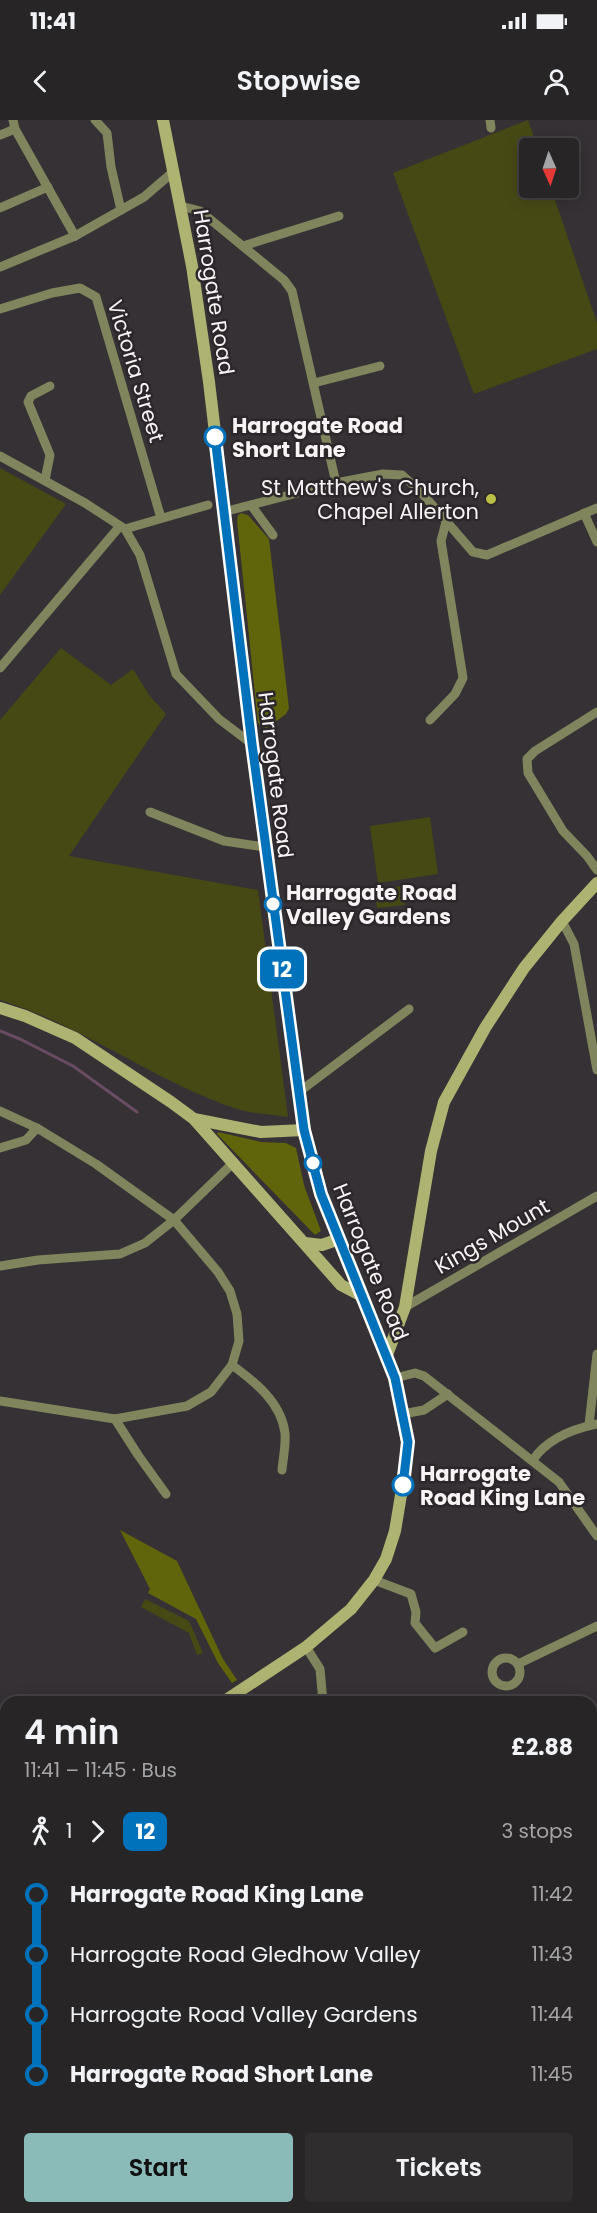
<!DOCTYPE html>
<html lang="en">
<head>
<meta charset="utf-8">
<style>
  :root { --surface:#282527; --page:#302d2f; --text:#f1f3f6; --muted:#a5a5a7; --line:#444244; --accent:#8bbbb9 }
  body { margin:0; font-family:Poppins,sans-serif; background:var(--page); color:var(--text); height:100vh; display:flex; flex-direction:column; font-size:22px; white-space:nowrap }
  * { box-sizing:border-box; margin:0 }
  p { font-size:20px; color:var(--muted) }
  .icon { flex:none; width:33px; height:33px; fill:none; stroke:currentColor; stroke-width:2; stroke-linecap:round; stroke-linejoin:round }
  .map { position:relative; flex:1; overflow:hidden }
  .sheet { position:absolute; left:0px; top:1576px; width:597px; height:518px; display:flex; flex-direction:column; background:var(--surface); border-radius:18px 18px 0 0; box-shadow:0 3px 15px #0003,0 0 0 2px var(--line) }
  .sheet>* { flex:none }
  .badge { padding:0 12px; border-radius:9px; font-size:21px; line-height:39px }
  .needle { width:39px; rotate:177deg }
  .tools { position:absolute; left:519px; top:18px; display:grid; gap:12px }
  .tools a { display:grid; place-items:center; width:60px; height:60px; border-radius:6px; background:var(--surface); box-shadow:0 3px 15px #0003,0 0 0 2px var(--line); font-size:30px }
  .map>.badge { position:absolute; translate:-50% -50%; box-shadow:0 0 0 3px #fff }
  .legs { display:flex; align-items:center; gap:9px; height:66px; padding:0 24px; font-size:20px }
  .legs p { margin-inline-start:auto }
  .summary { display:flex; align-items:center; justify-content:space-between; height:102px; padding:0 24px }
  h1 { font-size:33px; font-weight:600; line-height:45px }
  .action { display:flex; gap:12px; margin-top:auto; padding:12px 24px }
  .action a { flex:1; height:69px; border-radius:6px; background:var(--accent); color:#111; font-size:24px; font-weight:600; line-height:69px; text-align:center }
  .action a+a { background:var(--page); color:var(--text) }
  ul { padding:0 24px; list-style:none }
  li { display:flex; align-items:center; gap:21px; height:60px; font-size:22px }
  li i { display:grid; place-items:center; width:9px; height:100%; margin:0 8px; background:currentColor }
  li i::after { content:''; width:15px; height:15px; margin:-8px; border:4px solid; border-radius:50%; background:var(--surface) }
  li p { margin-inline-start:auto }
  li:first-child i { background:linear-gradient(#0000 50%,currentColor 0) }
  li:last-child i { background:linear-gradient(currentColor 50%,#0000 0) }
  .status { display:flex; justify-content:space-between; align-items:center; height:42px; padding:0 30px; background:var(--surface); direction:ltr }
  .status svg { height:16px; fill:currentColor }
  header { display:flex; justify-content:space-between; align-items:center; height:78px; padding:0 24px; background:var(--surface); font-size:27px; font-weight:600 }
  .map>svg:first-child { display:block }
  .green { fill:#474915 }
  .forest { fill:#60640b }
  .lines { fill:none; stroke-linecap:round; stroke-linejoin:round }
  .stream { stroke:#694c61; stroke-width:3 }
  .street { stroke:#81855d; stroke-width:9 }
  .secondary { stroke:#aeb372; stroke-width:12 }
  .line-1-casing { stroke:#fff; stroke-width:14 }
  .line-1 { stroke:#0072bc; stroke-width:9 }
  .stop-1-dot { fill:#fff; stroke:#0072bc; stroke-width:3 }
  .poi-dot { fill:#bac046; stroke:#2c272a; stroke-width:2 }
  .labels { text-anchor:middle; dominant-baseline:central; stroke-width:5; stroke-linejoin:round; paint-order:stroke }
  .street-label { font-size:21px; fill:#f8f4f6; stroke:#2c272a }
  .stop-label { font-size:21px; font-weight:bold; fill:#f8f4f6; stroke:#2c272a; text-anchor:start }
  .poi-label { font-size:21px; fill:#f8f4f6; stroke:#2c272a; text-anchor:end }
</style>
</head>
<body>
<div class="status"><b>11:41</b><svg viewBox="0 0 49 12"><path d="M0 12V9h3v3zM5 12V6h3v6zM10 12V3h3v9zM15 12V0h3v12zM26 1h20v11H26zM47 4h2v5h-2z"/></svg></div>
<header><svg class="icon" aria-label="back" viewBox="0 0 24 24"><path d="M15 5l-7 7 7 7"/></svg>Stopwise<svg class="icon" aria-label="person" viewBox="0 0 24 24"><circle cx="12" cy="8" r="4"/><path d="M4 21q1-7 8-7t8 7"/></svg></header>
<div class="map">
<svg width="597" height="2093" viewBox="0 0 597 2093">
  <rect width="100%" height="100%" fill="#363134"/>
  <g class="green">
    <polygon points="528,0 538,28 530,28 530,68 551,68 597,203 597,229 474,274 393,53"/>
    <polygon points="0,348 66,384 0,475"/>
    <path d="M61,528l50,37 22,-16 16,26 17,19 -97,142 189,34 30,227c-17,-3 -38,-3 -54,-9 -82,-28 -152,-83 -234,-108v-280z"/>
    <polygon points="430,697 438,754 378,763 370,706"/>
    <polygon points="403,766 405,785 377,788 375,769"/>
    <polygon points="145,1479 189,1501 203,1533 197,1535 189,1513 141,1487"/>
  </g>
  <g class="forest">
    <polygon points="241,393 248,395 269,419 289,588 286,594 267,608 260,606 258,603 237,401 238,395"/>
    <polygon points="218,1012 261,1022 286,1023 296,1028 304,1065 321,1111 315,1115 217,1014"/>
    <polygon points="120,1410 177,1441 223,1539 237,1560 232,1563 218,1543 196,1499 148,1473 150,1469"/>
  </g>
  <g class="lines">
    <polyline class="stream" points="0,911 20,919 73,946 137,992"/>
    <g class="street">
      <polyline points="13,0 15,9 75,116"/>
      <polyline points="95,0 107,13 111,47 121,90"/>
      <polyline points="490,0 491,8"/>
      <polyline points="0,15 15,9"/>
      <polyline points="181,86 200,91 284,160 292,171 336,363"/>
      <polyline points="0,88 48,67"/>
      <polyline points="243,126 339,96"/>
      <polyline points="0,147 75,116 144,77 173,52"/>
      <polyline points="0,189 52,173 80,168 96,177 161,398"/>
      <polyline points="314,263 380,246"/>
      <polyline points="0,336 85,383 125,409 140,435 176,554 219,599 252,624"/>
      <polyline points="45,360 50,335 28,282 31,276 50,266"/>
      <polyline points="251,385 273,415"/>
      <polyline points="223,392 336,363 383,354 402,355 420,371 473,432 487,435 597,388"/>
      <polyline points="584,393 597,422"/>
      <polyline points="125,409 208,385"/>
      <polyline points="0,548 120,406"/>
      <polyline points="597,592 535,631 527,639 528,653 563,711 587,736 597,750"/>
      <polyline points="430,600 455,574 463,558 441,421 446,402"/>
      <polyline points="150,692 224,721 265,727"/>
      <polyline points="562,801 574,824 597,950"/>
      <polyline points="299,972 409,889"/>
      <polyline points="0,991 37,1008 96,1044 174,1100 218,1152 230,1171 237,1194 239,1221 232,1245 211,1272 187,1286 115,1299 0,1281"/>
      <polyline points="0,1028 26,1020 37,1008"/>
      <polyline points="0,1146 38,1140 120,1134 145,1123 174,1100 234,1042"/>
      <polyline points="405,1187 597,1076"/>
      <path d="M232,1245c23,17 49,37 53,68 1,12 -2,26 -3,37"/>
      <polyline points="395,1258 415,1253 424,1256 559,1362 597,1416"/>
      <polyline points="403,1294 424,1290 448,1274"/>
      <polyline points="115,1299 138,1335 166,1374"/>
      <polyline points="589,1305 597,1234"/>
      <path d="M533,1340c14,-21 40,-31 64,-36"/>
      <polyline points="374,1460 411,1474 416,1492 415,1503 435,1528 463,1512"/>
      <polyline points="306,1527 320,1549 323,1582"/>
      <circle cx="506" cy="1552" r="14"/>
      <polyline points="518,1544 597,1506"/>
      <polyline points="591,1632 597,1629"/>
      <polyline points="591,1715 597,1714"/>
      <polyline points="591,1952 597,1954"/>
      <polyline points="193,2088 194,2093"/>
      <polyline points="313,2088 313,2093"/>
      <polyline points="22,2093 52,2088"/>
      <polyline points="436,2093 436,2088"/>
    </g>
    <g class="secondary">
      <polyline points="163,0 192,146 209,262 252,624 304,1010 321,1074 395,1258 407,1322 405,1351 395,1411 386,1439 374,1460 351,1489 306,1527 223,1582"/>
      <polyline points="0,888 25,896 75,918 171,982 194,999 341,1165 362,1176"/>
      <polyline points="194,999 261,1012 304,1010"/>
      <polyline points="305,1123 322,1125 339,1119"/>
      <polyline points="387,1235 405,1187 431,1031 444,982 485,908 524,848 562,801 597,763"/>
      <polyline points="0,1716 6,1712"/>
    </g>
  </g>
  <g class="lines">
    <defs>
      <polyline id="line-1" points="215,317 252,624 304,1010 321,1074 395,1258 408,1322 403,1365"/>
    </defs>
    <use href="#line-1" class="line-1-casing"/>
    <use href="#line-1" class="line-1"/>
  </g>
  <g class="stop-1-dot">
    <circle cx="215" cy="317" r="10"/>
    <circle cx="273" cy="784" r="8"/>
    <circle cx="313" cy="1043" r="8"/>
    <circle cx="403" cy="1365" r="10"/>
  </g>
  <circle class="poi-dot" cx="491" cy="379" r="6"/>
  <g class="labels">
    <g class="street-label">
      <text transform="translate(214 172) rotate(81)">Harrogate Road</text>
      <text transform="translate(136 251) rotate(73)">Victoria Street</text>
      <text transform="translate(276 655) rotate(83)">Harrogate Road</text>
      <text transform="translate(492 1116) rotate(-30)">Kings Mount</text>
      <text transform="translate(371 1142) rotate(68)">Harrogate Road</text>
    </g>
    <g class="stop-label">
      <text x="232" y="305">Harrogate Road<tspan x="232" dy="24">Short Lane</tspan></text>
      <text x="286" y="772">Harrogate Road<tspan x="286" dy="24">Valley Gardens</tspan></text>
      <text x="420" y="1353">Harrogate<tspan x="420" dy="24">Road King Lane</tspan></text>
    </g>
    <g class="poi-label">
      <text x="479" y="367">St Matthew's Church,<tspan x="479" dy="24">Chapel Allerton</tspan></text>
    </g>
  </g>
</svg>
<div class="tools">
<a><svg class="needle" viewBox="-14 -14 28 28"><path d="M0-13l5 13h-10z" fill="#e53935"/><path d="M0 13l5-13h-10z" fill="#a5a5a7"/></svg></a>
</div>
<b class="badge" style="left:282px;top:849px;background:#0072bc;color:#fff">12</b>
<section class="sheet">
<div class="summary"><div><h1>4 min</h1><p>11:41 – 11:45 · Bus</p></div><b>£2.88</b></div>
<div class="legs"><svg class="icon" aria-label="walk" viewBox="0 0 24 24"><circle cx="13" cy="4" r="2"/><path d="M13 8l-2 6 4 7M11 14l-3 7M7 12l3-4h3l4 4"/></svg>1<svg class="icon" aria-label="forward" viewBox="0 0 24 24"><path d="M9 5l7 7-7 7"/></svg><b class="badge" style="background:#0072bc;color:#fff">12</b><p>3 stops</p></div>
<ul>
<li><i style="color:#0072bc"></i><b>Harrogate Road King Lane</b><p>11:42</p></li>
<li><i style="color:#0072bc"></i><span>Harrogate Road Gledhow Valley</span><p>11:43</p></li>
<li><i style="color:#0072bc"></i><span>Harrogate Road Valley Gardens</span><p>11:44</p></li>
<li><i style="color:#0072bc"></i><b>Harrogate Road Short Lane</b><p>11:45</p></li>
</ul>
<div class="action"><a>Start</a><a>Tickets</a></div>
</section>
</div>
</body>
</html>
